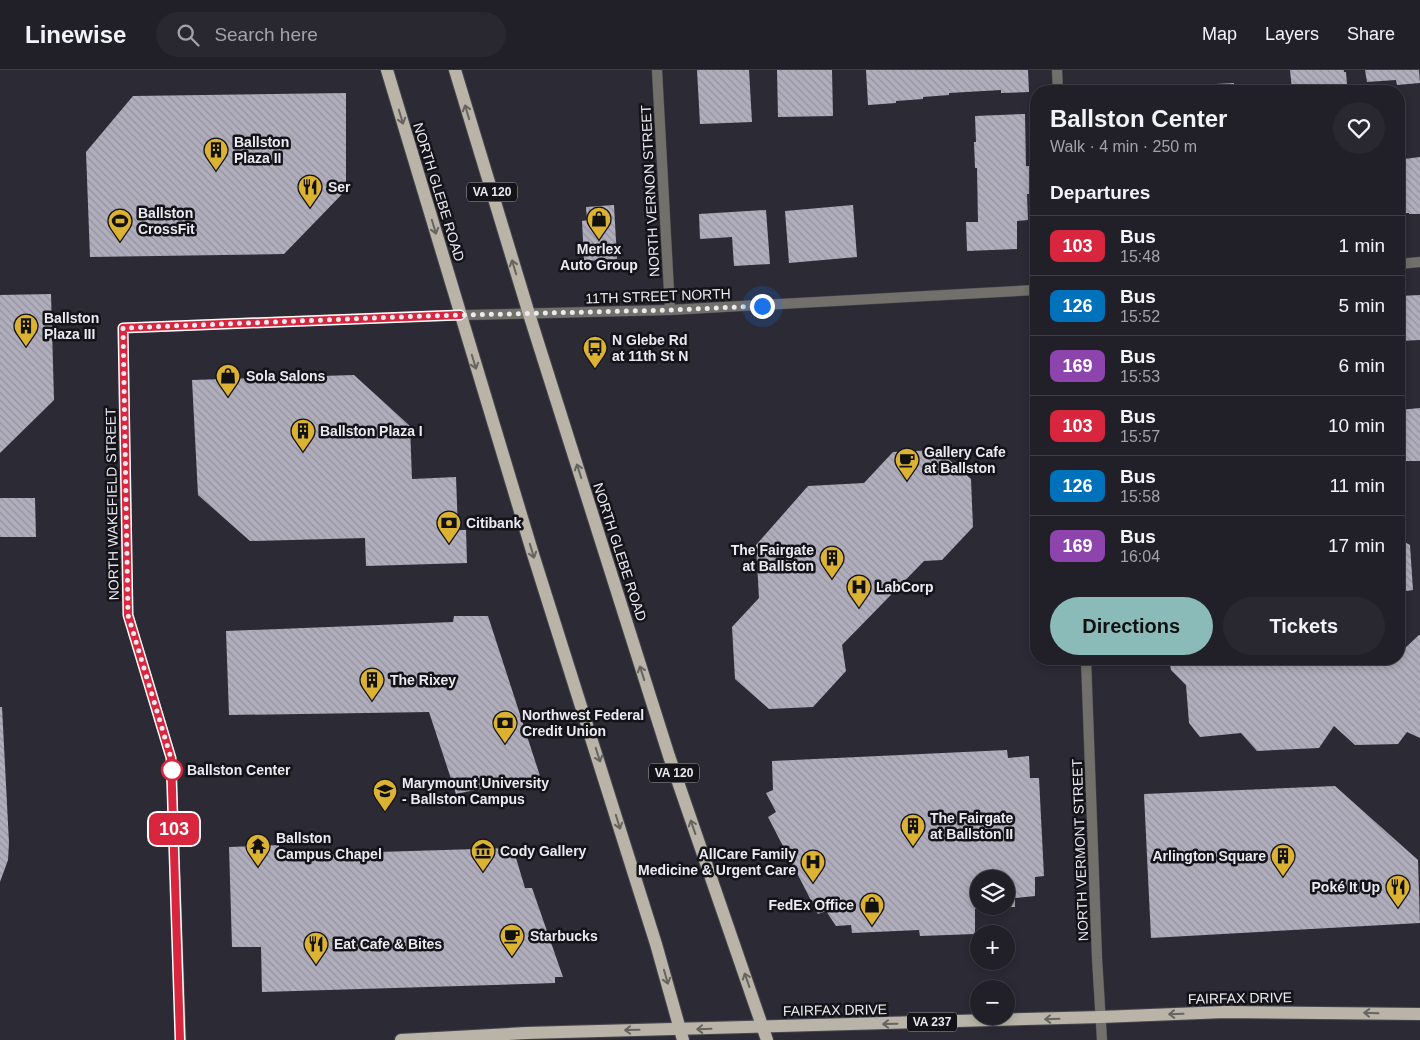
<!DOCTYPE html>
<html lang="en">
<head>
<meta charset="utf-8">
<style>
  :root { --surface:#212028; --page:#292830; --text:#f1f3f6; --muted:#a2a3a8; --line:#3e3e45; --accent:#8bbbb9 }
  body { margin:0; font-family:Helvetica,sans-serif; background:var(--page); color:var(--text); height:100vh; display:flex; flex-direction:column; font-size:19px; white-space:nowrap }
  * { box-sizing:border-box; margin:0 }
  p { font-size:16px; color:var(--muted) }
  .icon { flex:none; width:28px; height:28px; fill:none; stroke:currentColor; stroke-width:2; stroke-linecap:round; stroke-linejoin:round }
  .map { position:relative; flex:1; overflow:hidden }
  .side { position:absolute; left:1030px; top:15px; width:375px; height:580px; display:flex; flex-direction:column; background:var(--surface); border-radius:20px; box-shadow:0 2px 8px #0003,0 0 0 1px var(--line) }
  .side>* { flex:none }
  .badge { padding:0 10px; border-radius:8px; font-size:18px; line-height:32px }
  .controls { position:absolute; left:970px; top:800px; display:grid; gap:10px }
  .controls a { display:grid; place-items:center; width:45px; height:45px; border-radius:50%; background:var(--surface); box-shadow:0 2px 8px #0003,0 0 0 1px var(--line); font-size:25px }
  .you { position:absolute; width:25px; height:25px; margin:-12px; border:4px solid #fff; border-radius:50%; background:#1a73e8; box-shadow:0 0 0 8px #1a73e833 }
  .map>.badge { position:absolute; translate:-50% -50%; box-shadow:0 0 0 2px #fff }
  h2 { padding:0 20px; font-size:19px; line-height:45px }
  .round { display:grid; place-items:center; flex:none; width:52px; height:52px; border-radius:26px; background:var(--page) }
  .headline { display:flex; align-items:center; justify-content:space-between; height:85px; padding:0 20px }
  h1 { font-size:24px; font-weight:700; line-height:38px }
  .cta { display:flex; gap:10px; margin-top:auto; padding:10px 20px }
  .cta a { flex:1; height:58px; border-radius:30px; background:var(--accent); color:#111; font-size:20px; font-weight:700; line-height:58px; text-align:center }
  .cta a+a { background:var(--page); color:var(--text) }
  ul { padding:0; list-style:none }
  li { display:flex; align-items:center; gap:15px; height:60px; padding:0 20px; border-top:1px solid var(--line) }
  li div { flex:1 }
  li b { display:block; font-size:19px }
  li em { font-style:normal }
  li .badge { min-width:55px; font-weight:700; text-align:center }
  header { display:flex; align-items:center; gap:30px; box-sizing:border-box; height:70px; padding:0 25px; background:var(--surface); border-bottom:1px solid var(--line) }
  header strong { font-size:24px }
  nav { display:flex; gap:28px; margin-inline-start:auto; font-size:18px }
  .search { width:350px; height:45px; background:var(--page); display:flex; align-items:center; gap:12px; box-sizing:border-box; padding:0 18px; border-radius:28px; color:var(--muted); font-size:19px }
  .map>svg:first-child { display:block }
  .building { fill:url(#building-back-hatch) }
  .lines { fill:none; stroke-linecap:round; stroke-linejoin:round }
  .minor-casing { stroke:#47454f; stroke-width:11 }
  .primary-casing { stroke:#47454f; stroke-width:14 }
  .minor { stroke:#72706a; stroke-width:10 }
  .primary { stroke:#b9b4a7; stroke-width:12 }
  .oneway { stroke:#666460 }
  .line-casing { stroke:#fff; stroke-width:11 }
  .line { stroke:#d7263d; stroke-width:8 }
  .walk { stroke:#ebeaf2; stroke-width:5; stroke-dasharray:0 9 }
  .stop-dot { fill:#fff; stroke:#d7263d; stroke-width:2.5 }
  .labels { text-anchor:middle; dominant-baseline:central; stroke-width:5; stroke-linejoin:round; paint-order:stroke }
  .shield { fill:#141318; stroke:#aaaab1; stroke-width:1 }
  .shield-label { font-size:12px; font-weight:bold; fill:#ebeaf2 }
  .poi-label { font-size:14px; font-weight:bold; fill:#ebeaf2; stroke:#141318; text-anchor:start }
  .street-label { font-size:14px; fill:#ebeaf2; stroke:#141318 }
  .stop-label { font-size:14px; font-weight:bold; fill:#ebeaf2; stroke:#141318; text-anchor:start }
</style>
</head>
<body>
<header>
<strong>Linewise</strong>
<div class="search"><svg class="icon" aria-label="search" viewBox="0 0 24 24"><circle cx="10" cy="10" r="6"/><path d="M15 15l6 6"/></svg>Search here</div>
<nav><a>Map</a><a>Layers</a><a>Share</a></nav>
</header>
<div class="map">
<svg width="1420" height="970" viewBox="0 0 1420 970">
  <defs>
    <pattern id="building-back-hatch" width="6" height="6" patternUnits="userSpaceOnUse" patternTransform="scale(1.25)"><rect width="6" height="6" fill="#b0adbc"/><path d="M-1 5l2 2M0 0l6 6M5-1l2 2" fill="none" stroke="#96939f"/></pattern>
  </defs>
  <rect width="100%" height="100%" fill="#2c2a35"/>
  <g class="building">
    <polygon points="697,0 749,0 752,52 700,54"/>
    <polygon points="777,0 832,0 833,46 778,47"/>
    <polygon points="866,0 1028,0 1029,22 1001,23 1001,20 949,23 949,25 923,27 923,29 896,31 896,33 868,35"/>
    <polygon points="1290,0 1344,0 1344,2 1346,2 1347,14 1345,14 1346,20 1322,21 1321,17 1292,20"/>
    <polygon points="1365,0 1419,0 1420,13 1397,15 1396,10 1367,12"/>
    <polygon points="1234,13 1234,21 1104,21 1104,20"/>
    <polygon points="346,23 346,120 284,184 90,187 86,82 133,26"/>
    <polygon points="1025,44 1026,96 1029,96 1030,124 1027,124 1028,150 1017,151 1017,179 967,181 966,152 978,152 977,98 975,98 974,72 976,72 975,46"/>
    <polygon points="1404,86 1404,89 1420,87 1420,144 1409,144 1409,143 1404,143 1405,146 1399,146 1399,87"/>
    <polygon points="614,135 617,189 584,191 582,151 587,150 586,137"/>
    <polygon points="853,135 857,187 789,193 785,141"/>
    <polygon points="766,140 770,194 734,196 732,167 700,169 699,144"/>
    <polygon points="51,224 54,330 0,383 0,225"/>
    <polygon points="1420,225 1420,270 1399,271 1399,226"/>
    <polygon points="354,305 410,356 412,409 456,407 458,460 466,460 467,493 366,496 365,468 250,471 198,425 192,310"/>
    <polygon points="1420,338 1420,391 1399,391 1399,340"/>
    <polygon points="938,380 971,409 973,457 942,490 924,491 842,575 846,601 813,637 769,639 735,609 732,557 759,528 756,475 808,416 864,413 893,382"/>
    <polygon points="1399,406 1404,410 1406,438 1399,443"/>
    <polygon points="0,428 35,428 36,467 0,467"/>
    <polygon points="1399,469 1410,475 1413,520 1399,522"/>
    <polygon points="454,546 488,546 540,706 456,724 429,642 229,645 226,561 453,552"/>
    <polygon points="1419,565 1420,565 1420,668 1407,662 1398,674 1355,675 1334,656 1319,678 1257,681 1241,663 1200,667 1189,653 1186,615 1171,600 1169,589 1399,589 1399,574 1404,579"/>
    <polygon points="0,637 2,637 9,773 8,790 0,812"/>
    <polygon points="1007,680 1008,688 1029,686 1030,708 1039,708 1044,806 1035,807 1035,826 1015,828 1015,837 1006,837 1006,809 979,809 979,836 995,836 995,838 975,839 975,864 920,866 919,860 852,863 851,855 836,856 826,841 818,844 768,747 776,742 766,723 773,720 772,691"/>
    <polygon points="1335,716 1418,790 1420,853 1151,868 1144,724"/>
    <polygon points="279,775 279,785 513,778 525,818 532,818 563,907 555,907 555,913 262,922 261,877 232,877 229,777"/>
  </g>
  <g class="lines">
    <defs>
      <g id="minor">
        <polyline points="657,0 670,240"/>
        <polyline points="1057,0 1058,21"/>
        <polyline points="1399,194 1420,192"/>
        <polyline points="1086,589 1097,888 1102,970"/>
        <polyline points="181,970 171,688 128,545 123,258 424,246 670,240 1036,220"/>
      </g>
      <g id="primary">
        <polyline points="387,0 532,481 656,874 683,970"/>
        <polyline points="455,0 529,244 669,686 767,970"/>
        <polyline points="401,970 526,963 1101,947 1225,942 1420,944"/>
      </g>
    </defs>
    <use href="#minor" class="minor-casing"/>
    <use href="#primary" class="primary-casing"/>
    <use href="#minor" class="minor"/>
    <use href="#primary" class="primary"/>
  </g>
  <defs><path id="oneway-shaft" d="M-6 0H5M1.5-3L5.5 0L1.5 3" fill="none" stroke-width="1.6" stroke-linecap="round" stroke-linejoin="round" transform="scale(1.25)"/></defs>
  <g class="oneway">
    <use href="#oneway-shaft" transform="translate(467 42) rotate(-107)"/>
    <use href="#oneway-shaft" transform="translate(401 47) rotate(73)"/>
    <use href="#oneway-shaft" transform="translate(434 157) rotate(73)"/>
    <use href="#oneway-shaft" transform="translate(514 197) rotate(-107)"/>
    <use href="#oneway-shaft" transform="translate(474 292) rotate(73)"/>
    <use href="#oneway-shaft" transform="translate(579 401) rotate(-108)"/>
    <use href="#oneway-shaft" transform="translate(532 481) rotate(73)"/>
    <use href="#oneway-shaft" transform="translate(642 603) rotate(-108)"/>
    <use href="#oneway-shaft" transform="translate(598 685) rotate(72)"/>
    <use href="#oneway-shaft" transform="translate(618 752) rotate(73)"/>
    <use href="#oneway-shaft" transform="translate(693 757) rotate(-109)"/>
    <use href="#oneway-shaft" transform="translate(666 907) rotate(74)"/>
    <use href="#oneway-shaft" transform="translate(747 910) rotate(-109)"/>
    <use href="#oneway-shaft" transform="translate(1371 943) rotate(-178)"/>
    <use href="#oneway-shaft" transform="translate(1176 944) rotate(178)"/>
    <use href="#oneway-shaft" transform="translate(1052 949) rotate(178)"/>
    <use href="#oneway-shaft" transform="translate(890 954) rotate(179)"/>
    <use href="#oneway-shaft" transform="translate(704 959) rotate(178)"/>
    <use href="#oneway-shaft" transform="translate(632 960) rotate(179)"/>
  </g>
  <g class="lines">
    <defs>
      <polyline id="line" points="180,970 171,688 128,545 123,258 460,245"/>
    </defs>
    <use href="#line" class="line-casing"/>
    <use href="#line" class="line"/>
    <polyline class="walk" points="172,700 172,701 171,688 128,545 123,258 424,246 670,240 762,236"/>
  </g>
  <defs>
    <symbol id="building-pin" viewBox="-11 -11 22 30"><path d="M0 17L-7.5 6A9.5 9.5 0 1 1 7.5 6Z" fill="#dcb233" stroke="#141318"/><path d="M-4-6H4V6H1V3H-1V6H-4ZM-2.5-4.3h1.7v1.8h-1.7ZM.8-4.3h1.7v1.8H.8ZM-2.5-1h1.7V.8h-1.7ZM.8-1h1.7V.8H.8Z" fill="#111"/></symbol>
    <symbol id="restaurant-pin" viewBox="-11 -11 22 30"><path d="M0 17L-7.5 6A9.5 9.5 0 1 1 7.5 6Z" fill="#dcb233" stroke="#141318"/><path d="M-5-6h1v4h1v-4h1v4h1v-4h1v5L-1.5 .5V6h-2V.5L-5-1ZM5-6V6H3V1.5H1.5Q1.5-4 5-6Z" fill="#111"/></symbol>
    <symbol id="shop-pin" viewBox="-11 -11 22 30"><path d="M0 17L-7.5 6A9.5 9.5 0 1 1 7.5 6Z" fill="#dcb233" stroke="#141318"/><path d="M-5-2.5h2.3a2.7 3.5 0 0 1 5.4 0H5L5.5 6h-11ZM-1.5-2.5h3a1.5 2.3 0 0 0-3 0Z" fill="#111"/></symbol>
    <symbol id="stadium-pin" viewBox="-11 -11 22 30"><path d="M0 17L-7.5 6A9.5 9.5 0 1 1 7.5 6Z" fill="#dcb233" stroke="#141318"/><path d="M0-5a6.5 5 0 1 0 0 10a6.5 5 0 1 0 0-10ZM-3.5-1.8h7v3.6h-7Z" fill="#111"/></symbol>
    <symbol id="bus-pin" viewBox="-11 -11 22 30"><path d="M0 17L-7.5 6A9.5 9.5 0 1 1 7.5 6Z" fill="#dcb233" stroke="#141318"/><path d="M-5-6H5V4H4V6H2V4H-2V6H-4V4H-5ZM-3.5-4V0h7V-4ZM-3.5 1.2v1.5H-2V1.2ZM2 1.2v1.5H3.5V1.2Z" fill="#111"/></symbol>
    <symbol id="cafe-pin" viewBox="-11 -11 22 30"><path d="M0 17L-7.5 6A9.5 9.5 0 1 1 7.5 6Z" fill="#dcb233" stroke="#141318"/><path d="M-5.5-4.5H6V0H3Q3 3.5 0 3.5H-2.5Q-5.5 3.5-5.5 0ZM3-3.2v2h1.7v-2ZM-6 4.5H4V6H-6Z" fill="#111"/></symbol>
    <symbol id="bank-pin" viewBox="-11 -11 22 30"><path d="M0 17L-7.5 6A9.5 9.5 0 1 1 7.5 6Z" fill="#dcb233" stroke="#141318"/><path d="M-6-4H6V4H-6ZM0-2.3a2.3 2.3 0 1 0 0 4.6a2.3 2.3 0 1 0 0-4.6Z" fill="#111"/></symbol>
    <symbol id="hospital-pin" viewBox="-11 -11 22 30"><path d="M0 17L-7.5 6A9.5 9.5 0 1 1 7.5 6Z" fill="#dcb233" stroke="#141318"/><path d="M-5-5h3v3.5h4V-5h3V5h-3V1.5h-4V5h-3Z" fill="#111"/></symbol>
    <symbol id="university-pin" viewBox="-11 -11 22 30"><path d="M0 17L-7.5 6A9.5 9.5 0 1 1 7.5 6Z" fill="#dcb233" stroke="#141318"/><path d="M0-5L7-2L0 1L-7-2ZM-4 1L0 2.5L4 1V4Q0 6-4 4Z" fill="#111"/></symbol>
    <symbol id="temple-pin" viewBox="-11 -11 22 30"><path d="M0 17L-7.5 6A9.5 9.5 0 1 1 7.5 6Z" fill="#dcb233" stroke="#141318"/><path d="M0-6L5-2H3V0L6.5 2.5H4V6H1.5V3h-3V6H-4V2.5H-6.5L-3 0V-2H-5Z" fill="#111"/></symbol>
    <symbol id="museum-pin" viewBox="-11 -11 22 30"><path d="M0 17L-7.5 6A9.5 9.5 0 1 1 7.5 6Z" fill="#dcb233" stroke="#141318"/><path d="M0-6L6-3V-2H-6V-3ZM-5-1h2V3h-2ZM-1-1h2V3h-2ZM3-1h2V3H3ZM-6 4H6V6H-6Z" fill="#111"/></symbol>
  </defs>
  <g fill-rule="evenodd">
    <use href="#building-pin" x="202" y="66" width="28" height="38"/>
    <use href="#restaurant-pin" x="296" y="103" width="28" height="38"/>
    <use href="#shop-pin" x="585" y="135" width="28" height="38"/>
    <use href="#stadium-pin" x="106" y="137" width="28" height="38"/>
    <use href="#building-pin" x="12" y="242" width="28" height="38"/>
    <use href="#bus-pin" x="581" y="264" width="28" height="38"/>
    <use href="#shop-pin" x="214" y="292" width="28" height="38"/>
    <use href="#building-pin" x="289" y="347" width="28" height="38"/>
    <use href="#cafe-pin" x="893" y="376" width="28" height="38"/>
    <use href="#bank-pin" x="435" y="439" width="28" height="38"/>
    <use href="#building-pin" x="818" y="474" width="28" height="38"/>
    <use href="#hospital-pin" x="845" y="503" width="28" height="38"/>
    <use href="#building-pin" x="358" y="596" width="28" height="38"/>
    <use href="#bank-pin" x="491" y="639" width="28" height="38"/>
    <use href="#university-pin" x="371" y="707" width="28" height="38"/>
    <use href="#building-pin" x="899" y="742" width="28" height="38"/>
    <use href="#temple-pin" x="244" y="762" width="28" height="38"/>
    <use href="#museum-pin" x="469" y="767" width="28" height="38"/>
    <use href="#building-pin" x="1269" y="772" width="28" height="38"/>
    <use href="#hospital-pin" x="799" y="778" width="28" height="38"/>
    <use href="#restaurant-pin" x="1384" y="803" width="28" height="38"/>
    <use href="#shop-pin" x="858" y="821" width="28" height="38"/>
    <use href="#cafe-pin" x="498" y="852" width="28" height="38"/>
    <use href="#restaurant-pin" x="302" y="860" width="28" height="38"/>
  </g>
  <circle class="stop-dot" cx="172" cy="700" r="10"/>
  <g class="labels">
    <g class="shield">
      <rect x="467" y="112.5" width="50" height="19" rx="4"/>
      <rect x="649" y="693.5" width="50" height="19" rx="4"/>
      <rect x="907" y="942.5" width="50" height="19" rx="4"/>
    </g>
    <g class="shield-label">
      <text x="492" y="122">VA 120</text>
      <text x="674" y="703">VA 120</text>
      <text x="932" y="952">VA 237</text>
    </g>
    <g class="poi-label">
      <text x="234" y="72">Ballston<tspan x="234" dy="16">Plaza II</tspan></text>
      <text x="328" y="117">Ser</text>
      <text x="138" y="143">Ballston<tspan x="138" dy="16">CrossFit</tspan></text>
      <text x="599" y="179" text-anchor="middle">Merlex<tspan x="599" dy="16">Auto Group</tspan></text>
      <text x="44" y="248">Ballston<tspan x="44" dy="16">Plaza III</tspan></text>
      <text x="612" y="270">N Glebe Rd<tspan x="612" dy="16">at 11th St N</tspan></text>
      <text x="246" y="306">Sola Salons</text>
      <text x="320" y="361">Ballston Plaza I</text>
      <text x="924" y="382">Gallery Cafe<tspan x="924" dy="16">at Ballston</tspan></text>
      <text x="466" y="453">Citibank</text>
      <text x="814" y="480" text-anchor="end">The Fairgate<tspan x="814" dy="16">at Ballston</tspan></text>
      <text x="876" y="517">LabCorp</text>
      <text x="390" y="610">The Rixey</text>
      <text x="522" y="645">Northwest Federal<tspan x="522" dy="16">Credit Union</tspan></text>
      <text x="402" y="713">Marymount University<tspan x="402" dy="16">- Ballston Campus</tspan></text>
      <text x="930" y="748">The Fairgate<tspan x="930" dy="16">at Ballston II</tspan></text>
      <text x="276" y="768">Ballston<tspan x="276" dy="16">Campus Chapel</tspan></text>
      <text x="500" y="781">Cody Gallery</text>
      <text x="796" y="784" text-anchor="end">AllCare Family<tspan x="796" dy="16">Medicine &amp; Urgent Care</tspan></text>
      <text x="1266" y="786" text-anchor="end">Arlington Square</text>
      <text x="1380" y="817" text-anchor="end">Poké It Up</text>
      <text x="854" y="835" text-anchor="end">FedEx Office</text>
      <text x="530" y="866">Starbucks</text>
      <text x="334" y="874">Eat Cafe &amp; Bites</text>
    </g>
    <g class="street-label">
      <text transform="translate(650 121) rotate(-93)">NORTH VERNON STREET</text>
      <text transform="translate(439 122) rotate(73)">NORTH GLEBE ROAD</text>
      <text transform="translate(658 226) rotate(-2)">11TH STREET NORTH</text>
      <text transform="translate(112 434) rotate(-91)">NORTH WAKEFIELD STREET</text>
      <text transform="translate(620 482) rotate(72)">NORTH GLEBE ROAD</text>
      <text transform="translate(1080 780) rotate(-92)">NORTH VERMONT STREET</text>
      <text transform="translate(1240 928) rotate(-1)">FAIRFAX DRIVE</text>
      <text transform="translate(835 940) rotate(-1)">FAIRFAX DRIVE</text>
    </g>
    <g class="stop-label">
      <text x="187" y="700">Ballston Center</text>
    </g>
  </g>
</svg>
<div class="controls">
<a><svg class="icon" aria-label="layers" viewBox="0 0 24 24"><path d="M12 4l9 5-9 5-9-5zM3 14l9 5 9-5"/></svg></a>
<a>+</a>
<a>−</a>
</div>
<div class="you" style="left:762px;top:236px"></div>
<b class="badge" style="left:174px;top:759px;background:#d7263d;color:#fff">103</b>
<section class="side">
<div class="headline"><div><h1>Ballston Center</h1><p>Walk · 4 min · 250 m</p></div><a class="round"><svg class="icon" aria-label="heart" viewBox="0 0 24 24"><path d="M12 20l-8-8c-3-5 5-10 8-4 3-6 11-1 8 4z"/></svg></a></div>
<h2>Departures</h2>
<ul>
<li><span class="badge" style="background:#d7263d;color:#fff">103</span><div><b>Bus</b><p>15:48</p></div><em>1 min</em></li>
<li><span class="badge" style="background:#0072bc;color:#fff">126</span><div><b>Bus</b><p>15:52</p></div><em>5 min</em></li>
<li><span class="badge" style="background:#8e44ad;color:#fff">169</span><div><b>Bus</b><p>15:53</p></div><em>6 min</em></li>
<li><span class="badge" style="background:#d7263d;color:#fff">103</span><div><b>Bus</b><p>15:57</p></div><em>10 min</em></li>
<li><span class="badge" style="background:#0072bc;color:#fff">126</span><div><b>Bus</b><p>15:58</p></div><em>11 min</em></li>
<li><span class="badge" style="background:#8e44ad;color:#fff">169</span><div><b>Bus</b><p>16:04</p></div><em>17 min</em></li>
</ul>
<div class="cta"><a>Directions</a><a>Tickets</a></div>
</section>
</div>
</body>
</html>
